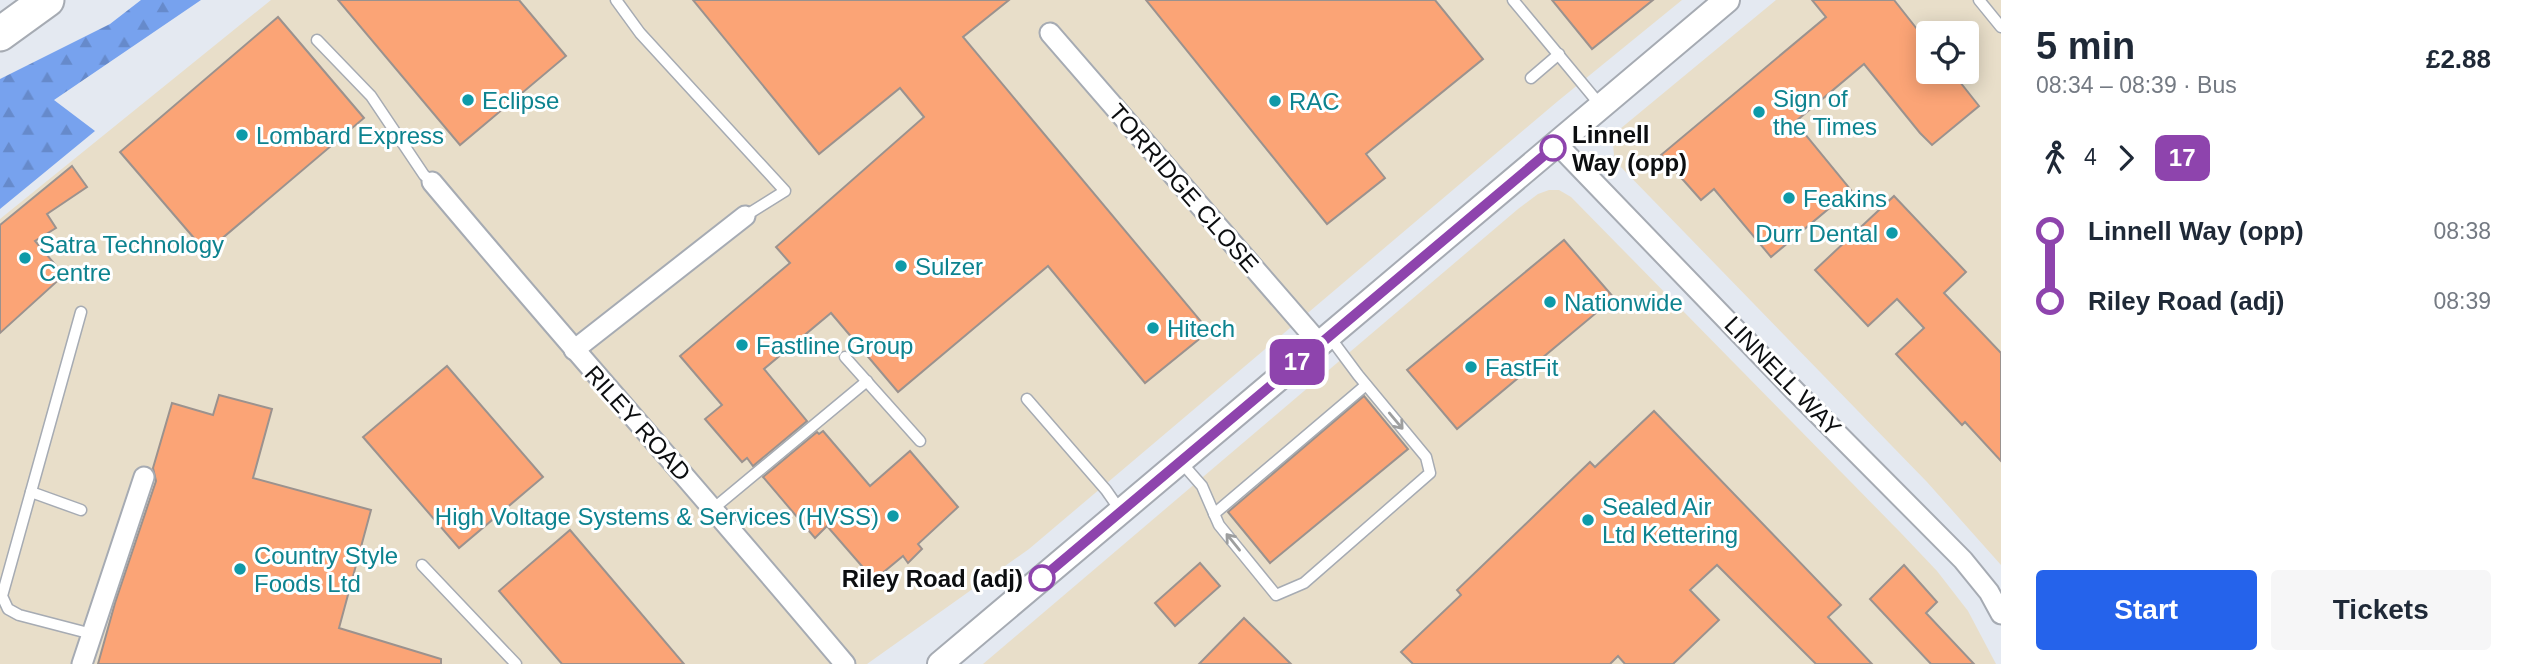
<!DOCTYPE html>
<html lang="en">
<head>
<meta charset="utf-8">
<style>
  :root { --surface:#fff; --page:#f6f6f7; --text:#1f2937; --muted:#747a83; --accent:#2563eb }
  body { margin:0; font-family:Arial,sans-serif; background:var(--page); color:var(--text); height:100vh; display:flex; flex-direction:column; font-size:26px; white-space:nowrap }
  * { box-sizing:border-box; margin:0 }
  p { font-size:23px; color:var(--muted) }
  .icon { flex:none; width:38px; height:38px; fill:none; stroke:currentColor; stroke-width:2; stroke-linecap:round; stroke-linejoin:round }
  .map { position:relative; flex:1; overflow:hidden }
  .details { display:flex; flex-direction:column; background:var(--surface); width:525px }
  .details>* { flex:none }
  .badge { padding:0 14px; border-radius:10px; font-size:24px; line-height:46px }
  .fabs { position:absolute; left:1916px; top:21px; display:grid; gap:14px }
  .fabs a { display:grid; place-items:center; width:63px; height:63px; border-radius:7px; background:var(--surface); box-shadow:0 4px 18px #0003; font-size:35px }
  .map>.badge { position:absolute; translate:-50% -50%; box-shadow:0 0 0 4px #fff }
  .legs { display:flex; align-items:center; gap:10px; height:77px; padding:0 35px; font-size:23px }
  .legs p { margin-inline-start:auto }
  .overview { display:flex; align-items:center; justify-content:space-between; height:119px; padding:0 35px }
  h1 { font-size:38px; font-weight:700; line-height:52px }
  .cta { display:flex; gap:14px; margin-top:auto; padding:14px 35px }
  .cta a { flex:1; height:80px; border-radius:7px; background:var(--accent); color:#fff; font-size:28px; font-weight:700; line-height:80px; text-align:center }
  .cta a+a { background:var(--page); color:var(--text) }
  ul { padding:0 35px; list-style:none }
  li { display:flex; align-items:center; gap:24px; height:70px; font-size:26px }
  li i { display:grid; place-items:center; width:10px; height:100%; margin:0 9px; background:currentColor }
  li i::after { content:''; width:18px; height:18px; margin:-9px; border:5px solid; border-radius:50%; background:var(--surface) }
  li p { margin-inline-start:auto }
  li:first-child i { background:linear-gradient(#0000 50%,currentColor 0) }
  li:last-child i { background:linear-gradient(currentColor 50%,#0000 0) }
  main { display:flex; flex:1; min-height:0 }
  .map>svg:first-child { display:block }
  .industrial { fill:#e8dec9; fill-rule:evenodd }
  .forest { fill:url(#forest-firs) }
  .building { fill:#fba476; stroke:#9b928e; stroke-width:2 }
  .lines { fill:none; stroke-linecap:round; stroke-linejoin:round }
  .service-casing { stroke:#a6abb3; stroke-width:13 }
  .minor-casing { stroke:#a6abb3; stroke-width:23 }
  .tertiary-casing { stroke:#a6abb3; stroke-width:28 }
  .trunk-casing { stroke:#a6abb3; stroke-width:37 }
  .service { stroke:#fff; stroke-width:10 }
  .minor { stroke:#fff; stroke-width:19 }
  .tertiary { stroke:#fff; stroke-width:24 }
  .trunk { stroke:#fff; stroke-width:33 }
  .oneway { stroke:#9e9f9f }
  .line-1-casing { stroke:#fff; stroke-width:16 }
  .line-1 { stroke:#8e44ad; stroke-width:10 }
  .culture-dot { fill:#0f9aa8; stroke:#fff; stroke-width:2.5 }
  .stop-1-dot { fill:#fff; stroke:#8e44ad; stroke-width:3.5 }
  .labels { text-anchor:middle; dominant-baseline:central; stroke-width:6; stroke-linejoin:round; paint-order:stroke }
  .culture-label { font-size:24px; fill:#0d838f; stroke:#fff; text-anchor:start }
  .stop-label { font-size:24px; font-weight:bold; fill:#0c0e10; stroke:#fff; text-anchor:start }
  .street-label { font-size:24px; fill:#0c0e10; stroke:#fff }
</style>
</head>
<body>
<main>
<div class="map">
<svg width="2001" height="664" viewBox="0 0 2001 664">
  <defs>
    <pattern id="forest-firs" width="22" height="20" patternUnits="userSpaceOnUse" patternTransform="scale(1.75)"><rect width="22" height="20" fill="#77a2ee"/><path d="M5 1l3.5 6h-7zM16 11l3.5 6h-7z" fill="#668acb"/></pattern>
  </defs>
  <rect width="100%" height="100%" fill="#e4e9f1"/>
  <g class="industrial">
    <polygon points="271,0 1682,0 1558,101 1029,549 867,664 0,664 0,219"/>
    <path d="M1776,0h225v565l-74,-83 -310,-319 -3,-7 -1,-13 7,-14zM1928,33h39v39h-39z"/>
    <polygon points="1549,190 1559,190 1571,197 1900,532 1937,571 1968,611 1996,664 983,664 1518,209 1538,194"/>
  </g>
  <polygon class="forest" points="141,0 201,0 54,100 95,131 0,209 0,79 110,24"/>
  <g class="building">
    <polygon points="338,0 519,0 566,56 460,145"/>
    <polygon points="693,0 1009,0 963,37 1209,331 1145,383 1048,266 898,392 831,313 764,369 807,421 753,466 747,458 742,462 705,419 722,405 680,356 790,263 776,247 924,117 900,88 819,154"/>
    <polygon points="1146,0 1435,0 1483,59 1366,154 1385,178 1327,224"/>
    <polygon points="1552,0 1653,0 1592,49"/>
    <polygon points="1812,0 1894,0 1928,43 1928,72 1952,72 1979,106 1932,145 1920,133 1864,64 1795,122 1851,190 1771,257 1714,189 1701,200 1661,155 1826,17"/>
    <polygon points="278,17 364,118 206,252 120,152"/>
    <polygon points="72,166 87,187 47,214 56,228 35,241 64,275 0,333 0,225"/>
    <polygon points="1894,196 1966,272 1944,293 2001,353 2001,461 1965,422 1962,425 1896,354 1924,328 1897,299 1868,326 1815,270"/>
    <polygon points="1564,240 1614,298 1457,429 1407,370"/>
    <polygon points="447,366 543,477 459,548 363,437"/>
    <polygon points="219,395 272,409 253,478 371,510 339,628 441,659 441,664 98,664 115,603 156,481 153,468 172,403 213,415"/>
    <polygon points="1364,396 1408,449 1270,563 1228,512"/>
    <polygon points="1654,411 1841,605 1828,617 1872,664 1816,664 1717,565 1690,590 1719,620 1673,664 1625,664 1618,656 1610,664 1413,664 1401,652 1461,595 1457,590 1590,462 1595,467"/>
    <polygon points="823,431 870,486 910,451 958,507 918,544 922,549 908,563 903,556 874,580 827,526 815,538 763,477 817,432 819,434"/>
    <polygon points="570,530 684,664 562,664 499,591"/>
    <polygon points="1200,563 1220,586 1175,626 1155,603"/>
    <polygon points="1904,565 1937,602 1926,613 1974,664 1931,664 1870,599"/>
    <polygon points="1244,618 1291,664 1199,664"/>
  </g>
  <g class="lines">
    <defs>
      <g id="service">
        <polyline points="616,0 640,33 785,191 745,216"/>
        <polyline points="1513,0 1601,106"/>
        <polyline points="1979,0 2001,27"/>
        <polyline points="317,40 371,96 424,175 432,182"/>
        <polyline points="1531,78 1559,54"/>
        <polyline points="81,312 2,596 8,609 19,615 92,634"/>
        <polyline points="845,357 920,441"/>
        <polyline points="1027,399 1106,490 1120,510"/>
        <polyline points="1181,462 1202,486 1219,525 1276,595 1304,583 1430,473 1426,457 1358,375 1329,336"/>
        <polyline points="31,492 81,510"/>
        <polyline points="714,508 867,381"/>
        <polyline points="1214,514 1366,385"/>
        <polyline points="422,565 516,664"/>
      </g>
      <g id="minor">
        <polyline points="1050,33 1319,343"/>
        <polyline points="1557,144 1796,392 1963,560 1989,592 2001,614"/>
        <path d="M432,182c136,162 277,320 413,482"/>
        <polyline points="574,350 745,216"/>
        <polyline points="82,664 144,477"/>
      </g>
      <polyline id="tertiary" points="940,664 1727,0"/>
      <polyline id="trunk" points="0,34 47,0"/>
    </defs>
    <use href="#service" class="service-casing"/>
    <use href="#minor" class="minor-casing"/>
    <use href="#tertiary" class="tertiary-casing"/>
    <use href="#trunk" class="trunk-casing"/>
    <use href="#service" class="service"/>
    <use href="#minor" class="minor"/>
    <use href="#tertiary" class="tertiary"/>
    <use href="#trunk" class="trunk"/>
  </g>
  <defs><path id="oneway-shaft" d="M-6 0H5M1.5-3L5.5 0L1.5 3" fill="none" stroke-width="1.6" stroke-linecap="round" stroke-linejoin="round" transform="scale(1.75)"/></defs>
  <g class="oneway">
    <use href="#oneway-shaft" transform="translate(1396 421) rotate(50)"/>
    <use href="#oneway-shaft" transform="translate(1233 542) rotate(-129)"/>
  </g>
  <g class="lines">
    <defs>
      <polyline id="line-1" points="1042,578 1553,148"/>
    </defs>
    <use href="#line-1" class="line-1-casing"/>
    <use href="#line-1" class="line-1"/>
  </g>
  <g class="culture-dot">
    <circle cx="468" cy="100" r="7"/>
    <circle cx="1275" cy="101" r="7"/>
    <circle cx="1759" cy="112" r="7"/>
    <circle cx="242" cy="135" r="7"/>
    <circle cx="1789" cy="198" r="7"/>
    <circle cx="1892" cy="233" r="7"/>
    <circle cx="25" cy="258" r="7"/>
    <circle cx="901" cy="266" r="7"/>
    <circle cx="1550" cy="302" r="7"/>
    <circle cx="1153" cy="328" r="7"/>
    <circle cx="742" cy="345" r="7"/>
    <circle cx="1471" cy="367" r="7"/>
    <circle cx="893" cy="516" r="7"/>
    <circle cx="1588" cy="520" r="7"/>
    <circle cx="240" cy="569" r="7"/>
  </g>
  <g class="stop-1-dot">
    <circle cx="1553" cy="148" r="12"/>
    <circle cx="1042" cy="578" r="12"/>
  </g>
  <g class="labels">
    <g class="culture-label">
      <text x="1773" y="98">Sign of<tspan x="1773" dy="28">the Times</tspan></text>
      <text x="482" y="100">Eclipse</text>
      <text x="1289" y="101">RAC</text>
      <text x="256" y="135">Lombard Express</text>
      <text x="1803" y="198">Feakins</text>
      <text x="1878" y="233" text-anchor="end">Durr Dental</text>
      <text x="39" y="244">Satra Technology<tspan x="39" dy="28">Centre</tspan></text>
      <text x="915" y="266">Sulzer</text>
      <text x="1564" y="302">Nationwide</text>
      <text x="1167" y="328">Hitech</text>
      <text x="756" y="345">Fastline Group</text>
      <text x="1485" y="367">FastFit</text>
      <text x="1602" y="506">Sealed Air<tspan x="1602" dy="28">Ltd Kettering</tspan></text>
      <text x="879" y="516" text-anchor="end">High Voltage Systems &amp; Services (HVSS)</text>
      <text x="254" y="555">Country Style<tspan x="254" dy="28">Foods Ltd</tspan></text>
    </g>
    <g class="stop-label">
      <text x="1572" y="134">Linnell<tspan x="1572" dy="28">Way (opp)</tspan></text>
      <text x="1023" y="578" text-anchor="end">Riley Road (adj)</text>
    </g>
    <g class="street-label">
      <text transform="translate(1184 188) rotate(49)">TORRIDGE CLOSE</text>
      <text transform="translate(1783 376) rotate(46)">LINNELL WAY</text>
      <text transform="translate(638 423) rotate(48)">RILEY ROAD</text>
    </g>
  </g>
</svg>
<div class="fabs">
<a><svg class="icon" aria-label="locate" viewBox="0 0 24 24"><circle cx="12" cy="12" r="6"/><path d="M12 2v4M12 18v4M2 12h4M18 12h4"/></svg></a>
</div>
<b class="badge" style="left:1297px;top:362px;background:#8e44ad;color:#fff">17</b>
</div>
<section class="details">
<div class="overview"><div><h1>5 min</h1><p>08:34 – 08:39 · Bus</p></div><b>£2.88</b></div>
<div class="legs"><svg class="icon" aria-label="walk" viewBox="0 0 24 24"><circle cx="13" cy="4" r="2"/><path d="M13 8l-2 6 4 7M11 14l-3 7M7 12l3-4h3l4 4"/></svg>4<svg class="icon" aria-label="forward" viewBox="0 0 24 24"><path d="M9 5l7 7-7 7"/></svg><b class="badge" style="background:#8e44ad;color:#fff">17</b></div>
<ul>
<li><i style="color:#8e44ad"></i><b>Linnell Way (opp)</b><p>08:38</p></li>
<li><i style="color:#8e44ad"></i><b>Riley Road (adj)</b><p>08:39</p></li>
</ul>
<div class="cta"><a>Start</a><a>Tickets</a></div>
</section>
</main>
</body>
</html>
